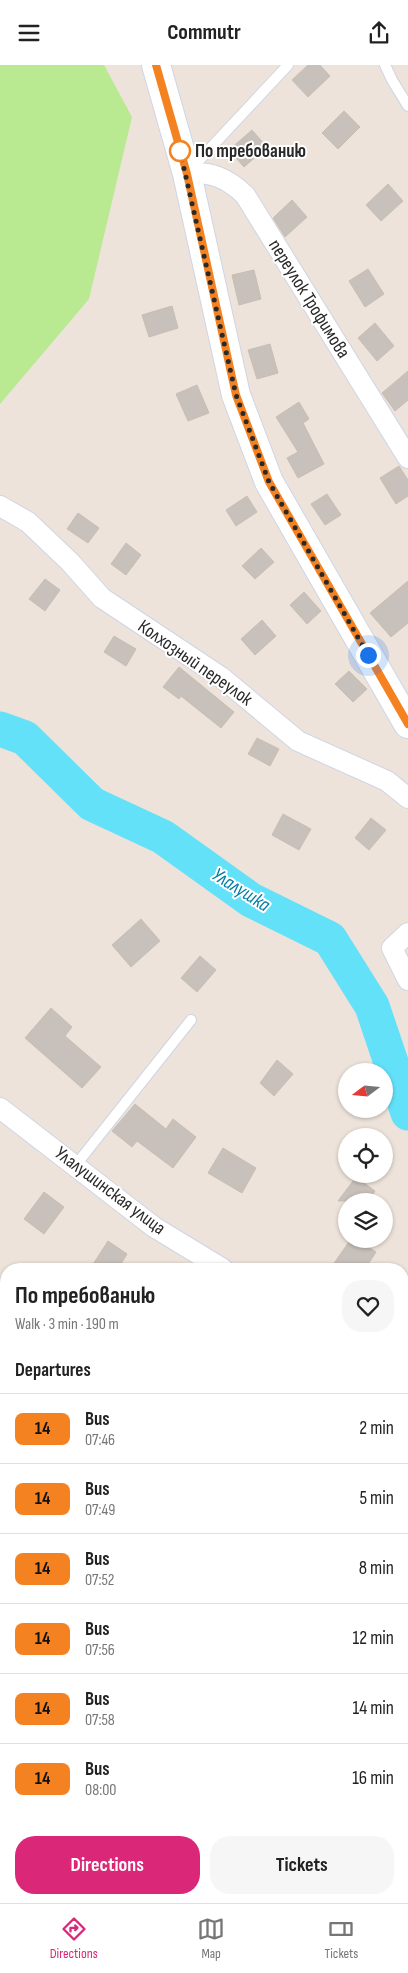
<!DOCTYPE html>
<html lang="en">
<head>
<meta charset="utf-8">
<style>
  :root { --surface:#fff; --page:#f6f6f6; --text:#222; --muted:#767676; --line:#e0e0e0; --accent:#db2777 }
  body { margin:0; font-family:"Sofia Sans Condensed",sans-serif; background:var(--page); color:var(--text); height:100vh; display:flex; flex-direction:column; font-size:19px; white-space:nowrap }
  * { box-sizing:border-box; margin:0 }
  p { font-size:16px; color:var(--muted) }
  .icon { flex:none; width:28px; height:28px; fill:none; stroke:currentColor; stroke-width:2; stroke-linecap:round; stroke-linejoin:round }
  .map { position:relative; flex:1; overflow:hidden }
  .drawer { position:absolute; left:0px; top:1198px; width:409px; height:641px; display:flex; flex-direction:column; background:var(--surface); border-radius:20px 20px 0 0; box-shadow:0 1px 4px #0004 }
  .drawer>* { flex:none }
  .badge { padding:0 10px; border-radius:8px; font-size:18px; line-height:32px }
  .needle { width:32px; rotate:254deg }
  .fabs { position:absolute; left:338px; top:998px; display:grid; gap:10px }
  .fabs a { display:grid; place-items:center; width:55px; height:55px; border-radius:50%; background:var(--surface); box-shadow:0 1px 4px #0004; font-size:25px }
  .you { position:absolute; width:25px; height:25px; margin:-12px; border:4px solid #fff; border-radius:50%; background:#1a73e8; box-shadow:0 0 0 8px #1a73e833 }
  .map>.badge { position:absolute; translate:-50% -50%; box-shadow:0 0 0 2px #fff }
  h2 { padding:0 15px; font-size:19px; line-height:45px }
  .round { display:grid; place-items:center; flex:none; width:52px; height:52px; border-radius:20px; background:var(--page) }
  .overview { display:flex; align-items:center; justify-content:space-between; height:85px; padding:0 15px }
  h1 { font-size:24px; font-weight:700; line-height:38px }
  .cta { display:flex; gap:10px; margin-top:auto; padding:10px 15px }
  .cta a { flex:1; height:58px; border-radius:20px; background:var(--accent); color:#fff; font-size:20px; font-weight:700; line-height:58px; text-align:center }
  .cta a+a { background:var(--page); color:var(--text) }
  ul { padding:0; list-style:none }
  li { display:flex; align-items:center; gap:15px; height:70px; padding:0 15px; border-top:1px solid var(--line) }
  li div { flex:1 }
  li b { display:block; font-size:19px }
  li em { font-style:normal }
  li .badge { min-width:55px; font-weight:700; text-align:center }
  header { display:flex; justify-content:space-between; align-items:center; height:65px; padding:0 15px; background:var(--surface); font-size:22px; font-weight:700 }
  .menu { display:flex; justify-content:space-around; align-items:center; height:70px; border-top:1px solid var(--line); background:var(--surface); font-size:14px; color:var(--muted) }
  .menu a { display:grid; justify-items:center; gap:2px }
  .menu .on { color:var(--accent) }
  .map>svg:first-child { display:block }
  .green { fill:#b9e991 }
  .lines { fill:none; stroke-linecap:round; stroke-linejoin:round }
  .river { stroke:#63e1f9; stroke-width:35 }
  .building { fill:#c8c0ba; stroke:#c8bfb3 }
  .lane-casing { stroke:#cfd5e4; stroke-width:12 }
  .street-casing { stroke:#cfd5e4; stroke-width:22 }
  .secondary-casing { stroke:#cfd5e4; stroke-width:30 }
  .lane { stroke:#fff; stroke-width:10 }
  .street { stroke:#fff; stroke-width:20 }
  .secondary { stroke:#fff; stroke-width:28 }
  .line-casing { stroke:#fff; stroke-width:11 }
  .line { stroke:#f58220; stroke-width:8 }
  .walk { stroke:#292929; stroke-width:5; stroke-dasharray:0 9 }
  .stop-dot { fill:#fff; stroke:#f58220; stroke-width:2.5 }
  .labels { text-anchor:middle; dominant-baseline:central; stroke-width:4; stroke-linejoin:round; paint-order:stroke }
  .stop-label { font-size:19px; font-weight:bold; fill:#292929; stroke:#fff; text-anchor:start }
  .street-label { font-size:19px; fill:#292929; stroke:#fff }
  .water-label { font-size:20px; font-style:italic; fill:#027fa5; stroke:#fff }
</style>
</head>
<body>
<header><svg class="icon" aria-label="menu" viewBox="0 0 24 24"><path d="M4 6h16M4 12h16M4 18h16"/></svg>Commutr<svg class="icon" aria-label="share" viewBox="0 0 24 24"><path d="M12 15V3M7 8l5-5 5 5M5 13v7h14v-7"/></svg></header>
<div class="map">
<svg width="408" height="1838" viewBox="0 0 408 1838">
  <rect width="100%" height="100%" fill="#ede3da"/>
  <polygon class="green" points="0,0 104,0 132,52 89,234 0,339"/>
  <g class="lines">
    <polyline class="river" points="0,664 25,673 92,739 163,772 251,835 330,874 372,941 408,1048"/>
  </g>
  <g class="building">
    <polygon points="308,0 320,0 330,11 308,32 292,15"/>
    <polygon points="344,46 360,62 338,84 322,68"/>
    <polygon points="252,65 267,82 244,102 229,85"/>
    <polygon points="388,119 403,136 381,156 366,140"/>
    <polygon points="292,135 307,152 285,172 273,153"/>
    <polygon points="368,204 384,229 365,242 349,216"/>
    <polygon points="254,205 261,234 239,240 232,210"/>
    <polygon points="172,241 178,263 149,272 142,250"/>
    <polygon points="375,258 394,281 377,296 358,273"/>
    <polygon points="270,279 278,308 257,314 248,285"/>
    <polygon points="408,306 408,335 395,346 382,328"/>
    <polygon points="197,320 209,348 188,356 176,329"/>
    <polygon points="299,337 309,354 303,358 324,399 298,413 287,393 298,387 276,352"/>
    <polygon points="399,401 408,415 408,431 396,439 380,413"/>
    <polygon points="327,429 341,450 325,460 311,439"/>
    <polygon points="247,431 257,447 236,461 226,445"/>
    <polygon points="78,448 99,463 88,478 67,464"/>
    <polygon points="126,478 141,490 126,510 111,499"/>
    <polygon points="261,483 274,497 255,514 242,501"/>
    <polygon points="45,514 60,525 45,546 29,534"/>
    <polygon points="408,516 408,558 391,572 370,548"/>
    <polygon points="304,527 321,546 307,559 290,540"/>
    <polygon points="262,555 276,571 255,590 241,574"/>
    <polygon points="114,571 136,584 126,601 104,587"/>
    <polygon points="179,602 234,647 221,663 181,631 179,634 163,622"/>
    <polygon points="349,606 367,624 353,637 335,619"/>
    <polygon points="257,673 279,684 270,701 248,689"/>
    <polygon points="283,749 311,764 299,785 272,770"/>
    <polygon points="371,753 386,765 369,785 355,773"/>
    <polygon points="141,854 160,876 131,902 112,880"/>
    <polygon points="200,891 216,905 197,927 181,913"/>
    <polygon points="51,943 72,962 65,971 101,1002 82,1023 25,973"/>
    <polygon points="277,995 293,1009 274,1031 260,1018"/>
    <polygon points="135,1039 166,1064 173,1054 196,1072 173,1103 137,1076 132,1082 112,1066"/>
    <polygon points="223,1083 256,1103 242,1128 208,1108"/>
    <polygon points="356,1112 375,1126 368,1136 338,1136"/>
    <polygon points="44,1127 64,1142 44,1169 24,1154"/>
    <polygon points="351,1174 357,1174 376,1187 365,1204 330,1204"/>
    <polygon points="108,1176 127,1189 118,1204 90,1204"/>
  </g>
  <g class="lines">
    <defs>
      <g id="lane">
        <polyline points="385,0 392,15 408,41"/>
        <polyline points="190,105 288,0"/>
        <polyline points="75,1101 191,955"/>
        <polyline points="402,1802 408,1795"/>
        <polyline points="374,1838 378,1832"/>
      </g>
      <g id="street">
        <path d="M187,109c24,-3 40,4 58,21l163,263"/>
        <polyline points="0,441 28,457 70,497 102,533 221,612 298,676 387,716 408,733"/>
        <polyline points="408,868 392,883 408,915"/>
        <polyline points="0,1043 154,1162 223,1204"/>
        <polyline points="402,1315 408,1319"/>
        <polyline points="0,1371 6,1375"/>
        <polyline points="402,1671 408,1676"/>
        <polyline points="0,1697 6,1702"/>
        <polyline points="178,1832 185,1838"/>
      </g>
      <polyline id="secondary" points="156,0 187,109 236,330 269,417 408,659"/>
    </defs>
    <use href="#lane" class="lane-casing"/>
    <use href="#street" class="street-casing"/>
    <use href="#secondary" class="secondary-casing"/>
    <use href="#lane" class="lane"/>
    <use href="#street" class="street"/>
    <use href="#secondary" class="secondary"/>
  </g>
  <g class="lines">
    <defs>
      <polyline id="line" points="156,0 187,109 236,330 269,417 408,659"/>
    </defs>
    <use href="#line" class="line-casing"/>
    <use href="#line" class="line"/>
    <polyline class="walk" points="180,86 236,330 269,417 368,590"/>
  </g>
  <circle class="stop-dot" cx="180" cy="86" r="10"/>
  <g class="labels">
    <g class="stop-label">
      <text x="195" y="86">По требованию</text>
    </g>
    <g class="street-label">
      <text transform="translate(309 234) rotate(58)">переулок Трофимова</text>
      <text transform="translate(195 598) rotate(35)">Колхозный переулок</text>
      <text transform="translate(110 1126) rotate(37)">Улалушинская улица</text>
    </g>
    <g class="water-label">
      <text transform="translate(241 825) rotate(32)">Улалушка</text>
    </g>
  </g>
</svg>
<div class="fabs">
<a><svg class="needle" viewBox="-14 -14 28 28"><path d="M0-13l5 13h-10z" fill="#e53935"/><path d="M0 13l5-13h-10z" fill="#767676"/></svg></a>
<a><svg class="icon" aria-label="locate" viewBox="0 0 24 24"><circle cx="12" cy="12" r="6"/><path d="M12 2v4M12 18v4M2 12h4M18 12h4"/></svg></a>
<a><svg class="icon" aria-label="layers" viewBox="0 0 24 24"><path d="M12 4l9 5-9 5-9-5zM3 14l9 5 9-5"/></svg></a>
</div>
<div class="you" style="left:368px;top:590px"></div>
<section class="drawer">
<div class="overview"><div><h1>По требованию</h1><p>Walk · 3 min · 190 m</p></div><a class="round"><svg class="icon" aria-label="heart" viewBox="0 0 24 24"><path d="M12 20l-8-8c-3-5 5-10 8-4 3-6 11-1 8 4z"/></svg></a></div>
<h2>Departures</h2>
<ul>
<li><span class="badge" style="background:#f58220;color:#111">14</span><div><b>Bus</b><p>07:46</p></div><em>2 min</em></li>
<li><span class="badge" style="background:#f58220;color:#111">14</span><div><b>Bus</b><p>07:49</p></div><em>5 min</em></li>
<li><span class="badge" style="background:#f58220;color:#111">14</span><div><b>Bus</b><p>07:52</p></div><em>8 min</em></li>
<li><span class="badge" style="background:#f58220;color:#111">14</span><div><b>Bus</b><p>07:56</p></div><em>12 min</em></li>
<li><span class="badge" style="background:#f58220;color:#111">14</span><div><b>Bus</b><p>07:58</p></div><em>14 min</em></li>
<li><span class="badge" style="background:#f58220;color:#111">14</span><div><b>Bus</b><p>08:00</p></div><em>16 min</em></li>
</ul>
<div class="cta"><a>Directions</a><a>Tickets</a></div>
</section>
</div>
<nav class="menu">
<a class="on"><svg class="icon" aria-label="directions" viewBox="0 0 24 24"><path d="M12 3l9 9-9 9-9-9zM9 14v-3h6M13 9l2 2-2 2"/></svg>Directions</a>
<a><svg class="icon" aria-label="map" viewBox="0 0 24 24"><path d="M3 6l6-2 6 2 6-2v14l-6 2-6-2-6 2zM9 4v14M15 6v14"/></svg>Map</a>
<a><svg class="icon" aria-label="tickets" viewBox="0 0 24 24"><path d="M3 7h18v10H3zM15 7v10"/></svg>Tickets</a>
</nav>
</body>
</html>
